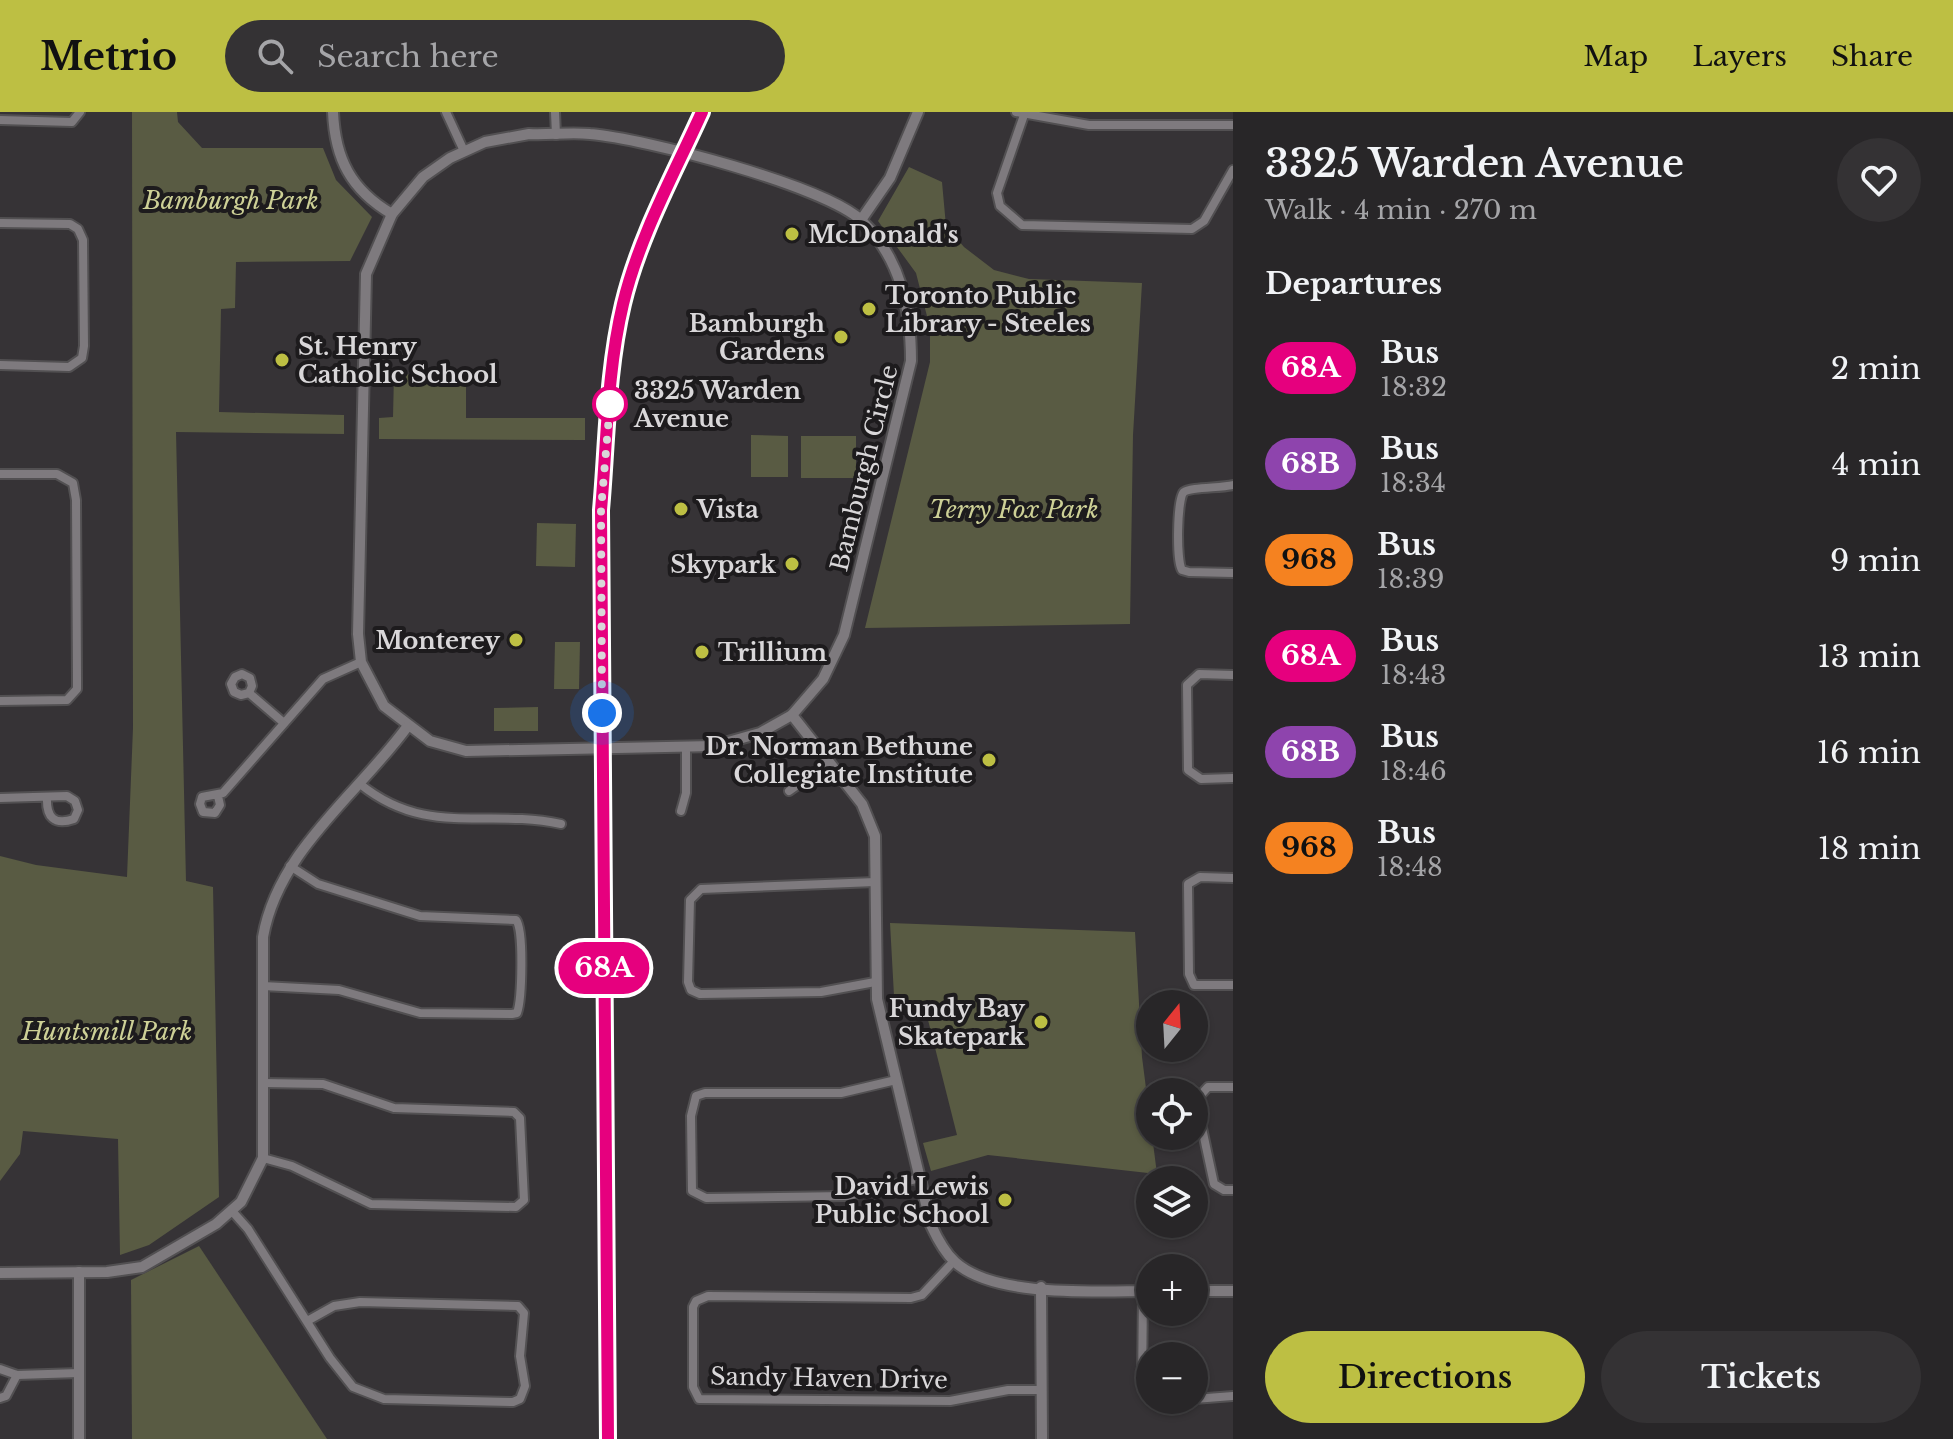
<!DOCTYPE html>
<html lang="en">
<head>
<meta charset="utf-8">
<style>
  :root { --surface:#282628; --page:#343234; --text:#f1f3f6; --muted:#a5a5a8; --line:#444345; --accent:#bdbf43 }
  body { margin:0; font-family:"Libre Baskerville",serif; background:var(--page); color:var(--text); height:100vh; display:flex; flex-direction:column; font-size:30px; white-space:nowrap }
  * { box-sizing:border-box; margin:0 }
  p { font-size:26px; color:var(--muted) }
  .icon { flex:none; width:44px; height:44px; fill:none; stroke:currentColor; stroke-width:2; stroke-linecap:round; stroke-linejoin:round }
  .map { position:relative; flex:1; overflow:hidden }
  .panel { display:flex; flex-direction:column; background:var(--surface); width:720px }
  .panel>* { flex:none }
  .badge { padding:0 16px; border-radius:26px; font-size:28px; line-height:52px }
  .needle { width:52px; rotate:18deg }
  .tools { position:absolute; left:1136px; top:878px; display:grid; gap:16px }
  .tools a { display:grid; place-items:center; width:72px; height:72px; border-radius:50%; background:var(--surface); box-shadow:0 2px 6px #0004,0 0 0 2px var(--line); font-size:40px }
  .you { position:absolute; width:40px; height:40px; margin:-20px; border:6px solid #fff; border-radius:50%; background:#1a73e8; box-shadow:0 0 0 12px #1a73e833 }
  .map>.badge { position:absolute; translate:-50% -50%; box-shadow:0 0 0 4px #fff }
  h2 { padding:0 32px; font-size:30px; line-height:72px }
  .round { display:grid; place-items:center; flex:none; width:84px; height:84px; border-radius:42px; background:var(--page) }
  .overview { display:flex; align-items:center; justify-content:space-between; height:136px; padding:0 32px }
  h1 { font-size:38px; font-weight:600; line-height:60px }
  .action { display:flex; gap:16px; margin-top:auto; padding:16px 32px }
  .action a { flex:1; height:92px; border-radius:48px; background:var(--accent); color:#111; font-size:32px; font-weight:600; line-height:92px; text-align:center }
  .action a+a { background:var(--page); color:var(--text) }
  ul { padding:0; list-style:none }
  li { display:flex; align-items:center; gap:24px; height:96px; padding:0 32px }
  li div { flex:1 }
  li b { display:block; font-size:30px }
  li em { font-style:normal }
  li .badge { min-width:88px; font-weight:700; text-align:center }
  header { display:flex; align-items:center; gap:48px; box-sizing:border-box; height:112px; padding:0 40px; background:var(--accent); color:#111 }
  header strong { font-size:38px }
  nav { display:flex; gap:44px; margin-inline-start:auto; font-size:28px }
  .search { width:560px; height:72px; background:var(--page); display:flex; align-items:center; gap:20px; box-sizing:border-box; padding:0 28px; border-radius:44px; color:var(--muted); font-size:30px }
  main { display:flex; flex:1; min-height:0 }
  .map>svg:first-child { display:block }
  .green { fill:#595b43 }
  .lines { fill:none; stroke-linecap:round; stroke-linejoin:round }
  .minor-casing { stroke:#525052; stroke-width:12 }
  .tertiary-casing { stroke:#525052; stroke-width:14 }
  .secondary-casing { stroke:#525052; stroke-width:15 }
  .minor { stroke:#7e7a7e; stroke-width:8 }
  .tertiary { stroke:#7e7a7e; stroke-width:10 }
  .secondary { stroke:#8f8d70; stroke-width:11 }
  .line-casing { stroke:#fff; stroke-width:18 }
  .line { stroke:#e6007e; stroke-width:12 }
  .walk { stroke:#d9d7d9; stroke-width:8; stroke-dasharray:0 14.4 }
  .poi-dot { fill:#bdbf43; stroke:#1d1b1d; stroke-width:3 }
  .stop-dot { fill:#fff; stroke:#e6007e; stroke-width:4 }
  .labels { text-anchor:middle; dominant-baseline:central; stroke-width:8; stroke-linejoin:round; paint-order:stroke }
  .park-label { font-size:24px; font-style:italic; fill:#cdd096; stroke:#1d1b1d }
  .poi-label { font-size:24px; font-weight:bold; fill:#d9d7d9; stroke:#1d1b1d; text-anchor:end }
  .stop-label { font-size:24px; font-weight:bold; fill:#d9d7d9; stroke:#1d1b1d; text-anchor:start }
  .street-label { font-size:24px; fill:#d9d7d9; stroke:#1d1b1d }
</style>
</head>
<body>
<header>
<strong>Metrio</strong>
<div class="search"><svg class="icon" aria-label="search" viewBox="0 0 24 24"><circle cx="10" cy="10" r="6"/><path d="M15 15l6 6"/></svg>Search here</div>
<nav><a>Map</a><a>Layers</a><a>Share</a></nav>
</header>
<main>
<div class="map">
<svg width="1233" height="1327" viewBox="0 0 1233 1327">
  <rect width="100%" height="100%" fill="#363336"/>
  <g class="green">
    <polygon points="132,0 177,0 178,10 202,36 323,36 336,68 372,105 350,149 236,150 235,196 221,197 219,300 344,303 344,322 176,320 186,769 213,775 219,1085 149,1133 120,1143 118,1027 23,1019 20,1042 0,1069 0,744 36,753 127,765 133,616"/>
    <polygon points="909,55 942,70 946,114 964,135 994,158 1029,167 1142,171 1133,323 1130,512 865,516 930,250 930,216 916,161 878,109"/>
    <polygon points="394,262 466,264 466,306 585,306 585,328 379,327 379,306 393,305"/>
    <polygon points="751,323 788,324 788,365 751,365"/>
    <rect x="801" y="324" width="55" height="42"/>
    <polygon points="537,411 576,412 575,455 536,454"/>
    <polygon points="555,530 580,530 579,577 554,577"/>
    <polygon points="538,595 538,619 494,619 494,596"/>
    <polygon points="890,811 1135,820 1142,945 1157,1062 988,1043 931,1059 923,1031 957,1023 926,900 895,902"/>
    <polygon points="199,1134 327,1327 132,1327 131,1168"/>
  </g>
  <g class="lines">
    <defs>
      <g id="minor">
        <polyline points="446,0 464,39"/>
        <polyline points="555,0 556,23"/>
        <polyline points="1016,0 1089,13 1233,13"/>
        <polyline points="1024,3 997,81 1000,94 1022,113 1192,117 1204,109 1233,58"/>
        <polyline points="0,8 72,10 80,0"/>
        <polyline points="0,111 70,112 78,117 83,128 84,234 82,246 69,255 0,253"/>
        <polyline points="0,362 57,362 73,371 76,388 77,565 77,577 67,588 0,589"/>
        <path d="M1233,373c-11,3 -43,2 -49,7 -7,5 -8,69 -2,78l7,2 44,1"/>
        <polyline points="1233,563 1199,562 1187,573 1188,658 1201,667 1233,666"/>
        <polyline points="249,581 252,574 250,566 242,562 235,565 231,572 234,580 241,583 249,581 284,611"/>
        <path d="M360,672c67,54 125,24 201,40"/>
        <polyline points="789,679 830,650"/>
        <polyline points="218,684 220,693 215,701 203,700 200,692 202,685 223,681 323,567 361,550"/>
        <path d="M0,686l67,-2 8,5 3,9 -4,9c-20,7 -28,-2 -27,-22"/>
        <polyline points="681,699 686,681 686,638"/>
        <polyline points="1233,766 1200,765 1188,772 1189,862 1194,873 1233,873"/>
        <polyline points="875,870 821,880 700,882 691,878 688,870 690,788 701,777 875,770"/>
        <path d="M263,874l76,4 81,23 92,1 5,-1c5,-14 7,-83 -1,-93l-96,-4 -102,-32 -28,-18"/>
        <polyline points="896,968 841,981 705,981 696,984 691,1004 692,1079 706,1086 847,1084 920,1066"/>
        <polyline points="1233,975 1208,975 1196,988 1214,1072 1224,1078 1233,1078"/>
        <polyline points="263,1046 292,1054 371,1092 516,1095 524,1088 520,1006 514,1000 394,996 323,972 264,971"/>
        <polyline points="232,1099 248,1117 330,1246 353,1275 384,1287 513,1290 520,1287 525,1274 520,1244 524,1201 518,1194 360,1190 334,1194 309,1208"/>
        <polyline points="954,1149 922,1183 911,1186 708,1184 696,1189 693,1195 693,1275 699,1287 950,1289 1008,1278 1041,1278"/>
        <polyline points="1143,1179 1142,1275 1150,1287"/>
        <polyline points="0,1257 17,1263 79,1261"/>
        <polyline points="0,1286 6,1284 17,1263"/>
        <polyline points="1194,1287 1233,1284"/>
        <polyline points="1152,1288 1174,1288"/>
      </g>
      <g id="tertiary">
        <path d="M333,0c2,47 18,78 59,102"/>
        <path d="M529,22c20,1 41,-2 61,0 53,4 236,52 272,87 39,38 49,88 49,140l-67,274 -21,44 -31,36 -32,18 -46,13 -248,5 -36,-10 -46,-35 -23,-44 -3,-28 8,-360 26,-60 31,-37 27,-19 35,-16z"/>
        <polyline points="861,108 890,66 918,0"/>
        <path d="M792,603l70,89 13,32 2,163 54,226c6,13 13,27 24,37 39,36 143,29 195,29"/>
        <polyline points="79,1160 79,1327"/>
        <path d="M0,1161l107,-1 35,-5 74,-43 25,-22 22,-44v-221c15,-86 95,-143 144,-210"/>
        <polyline points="1041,1175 1042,1327"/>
        <polyline points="1194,1179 1233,1179"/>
      </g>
      <path id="secondary" d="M608,1327l-7,-929c6,-68 6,-139 22,-206 16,-67 51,-130 79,-192"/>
    </defs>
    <use href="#minor" class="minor-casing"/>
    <use href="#tertiary" class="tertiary-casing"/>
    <use href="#secondary" class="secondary-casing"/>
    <use href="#minor" class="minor"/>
    <use href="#tertiary" class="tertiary"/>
    <use href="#secondary" class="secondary"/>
  </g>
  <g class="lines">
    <defs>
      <path id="line" d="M608,1327l-7,-929c6,-68 6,-139 22,-206 16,-67 51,-130 79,-192"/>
    </defs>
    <use href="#line" class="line-casing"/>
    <use href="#line" class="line"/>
    <polyline class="walk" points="602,601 601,398 610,292"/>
  </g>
  <g class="poi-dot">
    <circle cx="792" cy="122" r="8"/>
    <circle cx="869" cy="197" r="8"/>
    <circle cx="841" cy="225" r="8"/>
    <circle cx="282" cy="248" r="8"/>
    <circle cx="681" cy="397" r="8"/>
    <circle cx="792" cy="452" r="8"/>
    <circle cx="516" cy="528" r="8"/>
    <circle cx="702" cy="540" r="8"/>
    <circle cx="989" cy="648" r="8"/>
    <circle cx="1041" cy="910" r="8"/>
    <circle cx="1005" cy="1088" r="8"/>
  </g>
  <circle class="stop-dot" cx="610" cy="292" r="16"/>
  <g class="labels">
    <g class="park-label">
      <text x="231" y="88">Bamburgh Park</text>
      <text x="1014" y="397">Terry Fox Park</text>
      <text x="107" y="919">Huntsmill Park</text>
    </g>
    <g class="poi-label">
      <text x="808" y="122" text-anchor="start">McDonald's</text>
      <text x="885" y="183" text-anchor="start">Toronto Public<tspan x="885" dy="28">Library - Steeles</tspan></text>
      <text x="825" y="211">Bamburgh<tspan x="825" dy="28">Gardens</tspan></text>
      <text x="298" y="234" text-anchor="start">St. Henry<tspan x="298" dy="28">Catholic School</tspan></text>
      <text x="697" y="397" text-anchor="start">Vista</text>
      <text x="776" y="452">Skypark</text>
      <text x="500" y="528">Monterey</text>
      <text x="718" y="540" text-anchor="start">Trillium</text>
      <text x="973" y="634">Dr. Norman Bethune<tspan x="973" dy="28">Collegiate Institute</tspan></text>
      <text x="1025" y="896">Fundy Bay<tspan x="1025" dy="28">Skatepark</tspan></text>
      <text x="989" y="1074">David Lewis<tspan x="989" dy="28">Public School</tspan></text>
    </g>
    <g class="stop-label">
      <text x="634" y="278">3325 Warden<tspan x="634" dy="28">Avenue</tspan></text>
    </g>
    <g class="street-label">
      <text transform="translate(864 356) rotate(-76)">Bamburgh Circle</text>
      <text transform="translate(829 1266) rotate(1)">Sandy Haven Drive</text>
    </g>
  </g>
</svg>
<div class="tools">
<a><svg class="needle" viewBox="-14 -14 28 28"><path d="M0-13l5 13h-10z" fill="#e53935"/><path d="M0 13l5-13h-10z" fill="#a5a5a8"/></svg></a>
<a><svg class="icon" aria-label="locate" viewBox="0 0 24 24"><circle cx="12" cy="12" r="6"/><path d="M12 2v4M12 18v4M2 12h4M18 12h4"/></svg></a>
<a><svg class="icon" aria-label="layers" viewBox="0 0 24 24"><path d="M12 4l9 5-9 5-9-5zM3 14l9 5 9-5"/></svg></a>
<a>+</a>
<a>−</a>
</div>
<div class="you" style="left:602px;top:601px"></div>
<b class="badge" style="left:604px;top:856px;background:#e6007e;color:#fff">68A</b>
</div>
<section class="panel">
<div class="overview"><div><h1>3325 Warden Avenue</h1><p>Walk · 4 min · 270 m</p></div><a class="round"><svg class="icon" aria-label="heart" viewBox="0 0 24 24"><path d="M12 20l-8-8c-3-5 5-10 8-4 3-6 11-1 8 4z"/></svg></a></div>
<h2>Departures</h2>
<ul>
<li><span class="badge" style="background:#e6007e;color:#fff">68A</span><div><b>Bus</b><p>18:32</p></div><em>2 min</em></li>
<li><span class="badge" style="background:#8e44ad;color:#fff">68B</span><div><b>Bus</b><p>18:34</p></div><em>4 min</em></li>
<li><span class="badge" style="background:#f58220;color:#111">968</span><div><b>Bus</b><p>18:39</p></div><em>9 min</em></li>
<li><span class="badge" style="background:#e6007e;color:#fff">68A</span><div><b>Bus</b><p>18:43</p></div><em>13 min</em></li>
<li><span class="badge" style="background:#8e44ad;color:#fff">68B</span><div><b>Bus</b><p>18:46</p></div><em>16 min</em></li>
<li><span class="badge" style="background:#f58220;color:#111">968</span><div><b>Bus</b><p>18:48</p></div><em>18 min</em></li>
</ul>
<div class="action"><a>Directions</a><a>Tickets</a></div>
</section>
</main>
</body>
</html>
